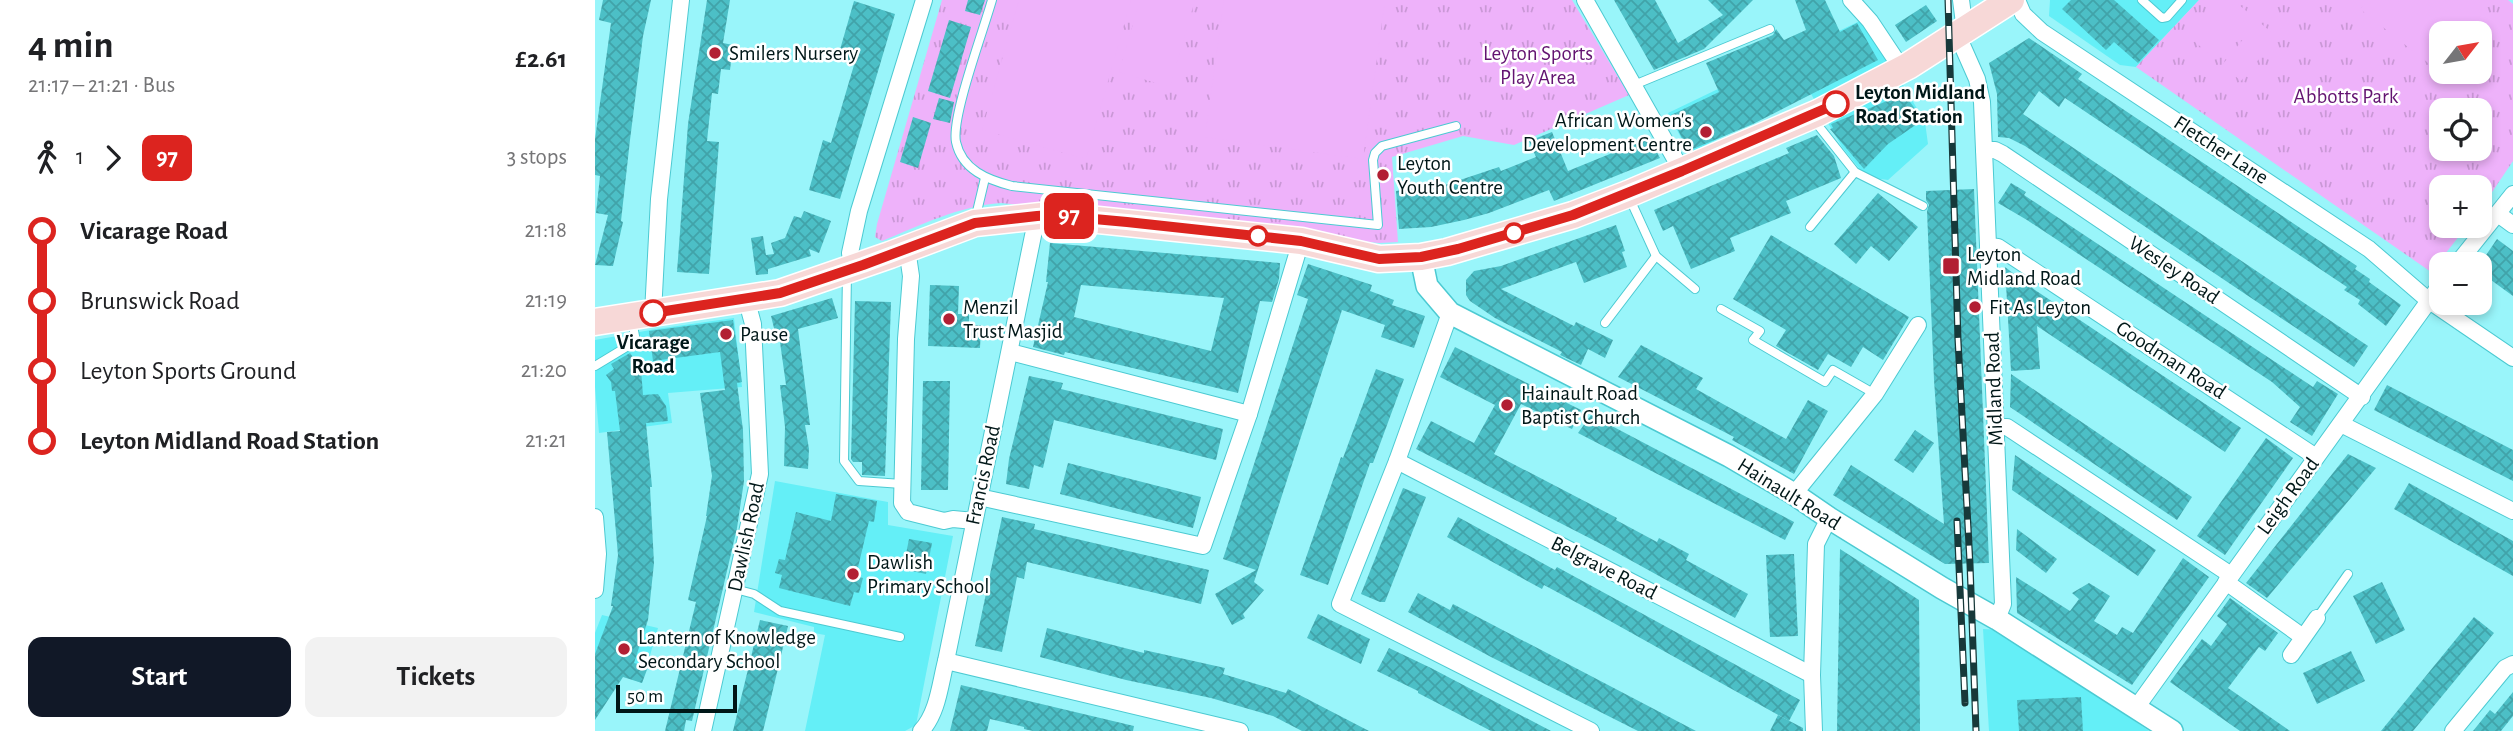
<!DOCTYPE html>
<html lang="en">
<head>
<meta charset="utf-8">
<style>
  :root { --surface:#fff; --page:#f2f2f2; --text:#202124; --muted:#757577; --accent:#111827 }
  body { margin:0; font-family:"Alegreya Sans",sans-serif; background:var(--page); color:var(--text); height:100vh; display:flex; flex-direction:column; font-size:26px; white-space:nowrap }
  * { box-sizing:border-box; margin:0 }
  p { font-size:23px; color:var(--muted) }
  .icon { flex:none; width:38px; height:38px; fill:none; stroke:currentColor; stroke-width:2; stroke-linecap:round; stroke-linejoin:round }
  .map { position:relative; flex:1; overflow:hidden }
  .side { display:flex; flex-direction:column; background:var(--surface); width:595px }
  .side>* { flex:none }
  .badge { padding:0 14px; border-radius:10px; font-size:24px; line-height:46px }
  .needle { width:46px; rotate:59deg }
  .tools { position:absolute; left:1834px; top:21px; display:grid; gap:14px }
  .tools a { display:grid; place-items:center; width:63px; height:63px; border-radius:14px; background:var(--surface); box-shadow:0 4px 10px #0003; font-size:35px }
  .scale { position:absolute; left:21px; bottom:18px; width:121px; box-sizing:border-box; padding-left:7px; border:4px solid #001718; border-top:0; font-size:19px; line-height:24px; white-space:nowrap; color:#001718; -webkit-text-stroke:5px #fff; paint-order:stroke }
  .map>.badge { position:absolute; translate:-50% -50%; box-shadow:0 0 0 4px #fff }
  .legs { display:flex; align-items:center; gap:10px; height:77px; padding:0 28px; font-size:23px }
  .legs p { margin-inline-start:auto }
  .head { display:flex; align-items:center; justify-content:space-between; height:119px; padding:0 28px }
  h1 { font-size:38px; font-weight:700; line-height:52px }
  .primary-button { display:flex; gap:14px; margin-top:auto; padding:14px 28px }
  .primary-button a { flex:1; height:80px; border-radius:14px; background:var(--accent); color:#fff; font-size:28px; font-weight:700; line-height:80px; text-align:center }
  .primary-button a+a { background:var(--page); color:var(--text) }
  ul { padding:0 28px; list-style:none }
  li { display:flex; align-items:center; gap:24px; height:70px; font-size:26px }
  li i { display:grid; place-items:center; width:10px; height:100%; margin:0 9px; background:currentColor }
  li i::after { content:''; width:18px; height:18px; margin:-9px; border:5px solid; border-radius:50%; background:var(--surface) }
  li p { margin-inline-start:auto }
  li:first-child i { background:linear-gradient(#0000 50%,currentColor 0) }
  li:last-child i { background:linear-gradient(currentColor 50%,#0000 0) }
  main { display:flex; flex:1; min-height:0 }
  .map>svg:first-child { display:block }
  .built { fill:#64eff7 }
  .grass { fill:url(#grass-tufts); fill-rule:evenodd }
  .pitch { fill:#eeb2fa }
  .building { fill:url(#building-cross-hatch); fill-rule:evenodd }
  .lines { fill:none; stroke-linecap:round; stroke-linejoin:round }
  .service-casing { stroke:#4ccad2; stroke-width:10 }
  .minor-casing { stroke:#4ccad2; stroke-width:18 }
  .tertiary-casing { stroke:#4ccad2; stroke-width:24 }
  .primary-casing { stroke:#fff; stroke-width:29 }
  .service { stroke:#fff; stroke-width:8 }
  .minor { stroke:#fff; stroke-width:16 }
  .tertiary { stroke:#fff; stroke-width:21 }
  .primary { stroke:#f7d8d7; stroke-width:26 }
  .rail-casing { stroke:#17393a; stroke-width:7 }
  .rail { stroke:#fff; stroke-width:4.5; stroke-dasharray:13; stroke-linecap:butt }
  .line-1-casing { stroke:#fff; stroke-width:16 }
  .line-1 { stroke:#dc241f; stroke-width:10 }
  .poi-dot { fill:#b21f33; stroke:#fff; stroke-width:2.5 }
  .stop-1-dot { fill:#fff; stroke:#dc241f; stroke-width:3.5 }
  .labels { text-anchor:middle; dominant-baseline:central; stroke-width:5; stroke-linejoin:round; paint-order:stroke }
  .poi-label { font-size:21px; fill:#001718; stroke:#fff; text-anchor:start }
  .park-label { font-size:21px; fill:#631371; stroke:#fff }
  .stop-label { font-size:21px; font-weight:bold; fill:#001718; stroke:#fff; text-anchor:start }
  .street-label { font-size:21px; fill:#001718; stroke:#fff }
</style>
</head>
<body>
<main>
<section class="side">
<div class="head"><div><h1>4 min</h1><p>21:17 – 21:21 · Bus</p></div><b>£2.61</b></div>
<div class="legs"><svg class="icon" aria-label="walk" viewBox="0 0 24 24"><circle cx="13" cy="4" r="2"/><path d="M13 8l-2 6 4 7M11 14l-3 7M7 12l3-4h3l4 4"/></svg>1<svg class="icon" aria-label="forward" viewBox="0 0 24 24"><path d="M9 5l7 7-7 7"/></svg><b class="badge" style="background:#dc241f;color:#fff">97</b><p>3 stops</p></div>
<ul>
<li><i style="color:#dc241f"></i><b>Vicarage Road</b><p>21:18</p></li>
<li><i style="color:#dc241f"></i><span>Brunswick Road</span><p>21:19</p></li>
<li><i style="color:#dc241f"></i><span>Leyton Sports Ground</span><p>21:20</p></li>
<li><i style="color:#dc241f"></i><b>Leyton Midland Road Station</b><p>21:21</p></li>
</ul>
<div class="primary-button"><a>Start</a><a>Tickets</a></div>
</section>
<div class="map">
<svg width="1918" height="731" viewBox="0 0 1918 731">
  <defs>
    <pattern id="grass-tufts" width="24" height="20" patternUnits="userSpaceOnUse" patternTransform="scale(1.75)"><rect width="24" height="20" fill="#eeb2fa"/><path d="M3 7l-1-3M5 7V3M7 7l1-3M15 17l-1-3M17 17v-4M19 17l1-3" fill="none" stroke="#ca98d6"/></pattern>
    <pattern id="building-cross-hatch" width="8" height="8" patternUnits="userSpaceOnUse" patternTransform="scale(1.75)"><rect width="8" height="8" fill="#4cbfc6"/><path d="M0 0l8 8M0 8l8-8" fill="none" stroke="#41a3a9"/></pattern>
  </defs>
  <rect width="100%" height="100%" fill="#99f5fa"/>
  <g class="built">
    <polygon points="1455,0 1604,0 1541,67 1525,65 1454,16"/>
    <polygon points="1269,19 1330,122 1333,144 1293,180 1271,177 1247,147 1216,94 1094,153 1073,113"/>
    <polygon points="139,318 147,387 73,393 77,423 4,433 0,387 0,340 61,329"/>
    <polygon points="180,481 293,502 293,525 358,536 321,725 310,731 210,731 230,635 219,633 219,627 159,612"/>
    <polygon points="7,615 63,628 47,683 0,666 0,633"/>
    <polygon points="1388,629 1408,630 1554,731 1394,731"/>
  </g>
  <g class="grass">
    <path d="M347,0h630l57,95 -115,50 -51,-9 -71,21 6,85 -19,1 -378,-40c-42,3 -80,22 -119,38l-7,-4 2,-13z"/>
    <path d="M1604,0h309l5,4v157l-33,49v-23h-39v39h26l-36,46 -295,-205zM1846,33h39v39h-39zM1846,110h39v39h-39z"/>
  </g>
  <g class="pitch">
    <polygon points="424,0 536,0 491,159 387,130"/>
    <polygon points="545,0 600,0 575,87 524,72"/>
    <polygon points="629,0 790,0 768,159 610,137"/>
    <polygon points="1635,0 1638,0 1655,14 1619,58 1600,42"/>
    <polygon points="1773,0 1877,0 1886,8 1865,33 1846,33 1846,55 1837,66 1765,9"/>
    <polygon points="1663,21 1682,37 1646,81 1627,65"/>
  </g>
  <g class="building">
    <polygon points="8,0 56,0 48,36 35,140 26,221 28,222 18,266 0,265 13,215 1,213 5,176 0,175 0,139 16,23 4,20"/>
    <polygon points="112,0 135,0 128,43 138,45 135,70 126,69 123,94 117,93 112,141 124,142 114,274 82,272 93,124"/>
    <polygon points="373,0 390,0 385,15 370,11"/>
    <polygon points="1019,0 1060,0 1083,43 1128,15 1113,0 1158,0 1109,49 1059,70"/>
    <polygon points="1200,0 1230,0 1245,32 1262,23 1283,60 1158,124 1093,151 1076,115 1124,92 1111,63 1178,35 1181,29 1189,40 1211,30"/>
    <polygon points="1476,0 1519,0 1564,40 1543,63 1519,42 1511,50 1467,9"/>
    <polygon points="259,1 300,14 245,199 214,190 228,140 236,143 259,65 242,60"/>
    <polygon points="1331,5 1342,21 1311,42 1300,25"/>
    <polygon points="354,20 376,27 355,98 333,91"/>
    <polygon points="1434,38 1487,74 1483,79 1762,266 1760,269 1775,279 1774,282 1806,305 1791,326 1763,304 1765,300 1749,290 1752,287 1737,277 1470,98 1464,107 1444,91 1428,114 1773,346 1759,367 1430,146 1414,138 1403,137 1402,94 1394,63"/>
    <polygon points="1309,94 1321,110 1319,112 1325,122 1293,144 1269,169 1235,129 1238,128 1236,124"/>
    <polygon points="344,98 359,102 355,123 338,119"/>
    <polygon points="318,117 336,123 323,168 305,162"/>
    <polygon points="957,132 973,171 1054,138 1065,158 959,201 954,190 894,213 869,220 836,227 804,229 801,191 847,184 847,186 904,167 906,171 941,157 934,141"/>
    <polygon points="1222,135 1239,156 1246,178 1191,201 1196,213 1135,238 1140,251 1096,269 1078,226 1068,231 1059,210 1194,153 1191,148"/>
    <polygon points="1416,183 1431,192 1429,195 1718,387 1722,381 1743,394 1717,436 1695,422 1705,407 1677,382 1432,220 1403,203"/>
    <polygon points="1379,189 1394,563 1350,564 1238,495 1256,465 1349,524 1339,380 1332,211 1334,205 1331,200 1331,191"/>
    <polygon points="1283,193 1323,227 1294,261 1276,246 1261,264 1239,244"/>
    <polygon points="209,211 236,221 224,253 214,249 216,256 173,269 173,274 161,275 156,238 168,236 171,255 179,254 176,243 190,238 199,216 206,218"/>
    <polygon points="1021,225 1030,251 1027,252 1032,267 989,283 981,262 906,289 979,326 981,322 1018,340 1010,358 993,349 986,365 965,355 967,352 900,318 875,301 871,295 871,280 879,271 906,266"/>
    <polygon points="1176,235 1314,317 1288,360 1268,347 1256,367 1233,354 1223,370 1181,346 1191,330 1138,299"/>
    <polygon points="1902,239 1918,251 1918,296 1885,272 1885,264"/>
    <path d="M455,243l230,20 -1,16 -7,23 -12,-1 -22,92 -173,-41 -1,3 -31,-8 15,-65h-2zM486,285l143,13 -13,53 -137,-34z"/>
    <polygon points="713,264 777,285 775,291 799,300 797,305 830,316 819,348 786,337 790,325 747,310 659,582 669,590 648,614 650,618 637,625 620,594 661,570 628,559 713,299 702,295"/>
    <polygon points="1410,267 1440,290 1646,428 1630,452 1442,326 1445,369 1416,371"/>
    <polygon points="335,285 364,286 363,314 374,314 374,325 386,325 385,348 333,346"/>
    <polygon points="237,298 243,318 203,329 215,425 210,425 214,449 213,469 189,466 190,427 185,385 191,385 184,335 181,336 176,316"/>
    <polygon points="260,301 296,302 290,476 267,475 267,462 258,462 256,459"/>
    <polygon points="138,320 147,382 142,383 148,430 149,481 142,528 97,721 91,720 89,731 70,731 101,602 93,600 112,516 111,516 117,476 105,393 130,390 125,352 58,361 54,331"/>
    <polygon points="1046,345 1108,378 1101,389 1191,439 1213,400 1233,411 1199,474 1137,440 1139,437 1023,377"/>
    <polygon points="860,347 986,410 977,429 926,404 899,454 1022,518 1021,520 1062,542 1064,538 1094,554 1091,560 1153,594 1140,618 1008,545 821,449 836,421 879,443 900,405 845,377"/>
    <polygon points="35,353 46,369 48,395 63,394 71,406 73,421 51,423 57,487 55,487 59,563 53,620 39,663 53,667 47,683 28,677 0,720 0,654 18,606 16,606 23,555 12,432 25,431 20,391 17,391 16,382 11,375 19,369 16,364"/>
    <polygon points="781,369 809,379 778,463 775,463 733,585 705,575 746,457 748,458"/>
    <polygon points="1416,374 1597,497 1582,520 1415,407"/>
    <polygon points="434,376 468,383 466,389 628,429 621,460 459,420 448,468 439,465 434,489 411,484 414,459"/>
    <polygon points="328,381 355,381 353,490 326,490"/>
    <polygon points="1792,385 1918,450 1918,481 1779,410"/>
    <polygon points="996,415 1199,522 1190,540 983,433"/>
    <polygon points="1320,430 1339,443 1318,473 1299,460"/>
    <polygon points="1671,438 1698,458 1630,555 1602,536"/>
    <polygon points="1753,454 1781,468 1672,598 1651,583"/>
    <polygon points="1420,455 1561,550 1543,576 1417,490"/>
    <polygon points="473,463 606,497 598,528 465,494"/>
    <polygon points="1814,483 1918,541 1918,576 1799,509"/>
    <polygon points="808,488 831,497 790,602 785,602 766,594"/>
    <polygon points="241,494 282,501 279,522 274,521 261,576 268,578 264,593 259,592 255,606 184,588 187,575 180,573 184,559 190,560 201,512 236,521"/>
    <polygon points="407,517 440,524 439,529 614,570 606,604 432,562 429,579 422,577 407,652 380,646"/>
    <polygon points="863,517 960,570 962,567 1205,700 1194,721 999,612 949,585 947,589 852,537"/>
    <polygon points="1422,529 1462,559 1451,573 1421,550"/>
    <polygon points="314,539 337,543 331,574 308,569"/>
    <polygon points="1245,549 1324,600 1325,731 1242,731"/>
    <polygon points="1199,554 1203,636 1175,637 1171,555"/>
    <polygon points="1588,558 1614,577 1537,685 1422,613 1421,577 1475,611 1484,599 1477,593 1494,583 1515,596 1499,621 1522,635 1527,627 1538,633"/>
    <polygon points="1787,582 1810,630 1781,644 1758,596"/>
    <polygon points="823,593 855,610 858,604 1101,731 1043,731 896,657 813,612"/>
    <polygon points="1635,598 1683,633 1670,651 1664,647 1633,688 1695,731 1645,731 1575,682 1607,639 1616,646 1632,624 1622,616"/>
    <polygon points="723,614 775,639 766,664 712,638"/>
    <polygon points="1879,617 1899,633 1843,701 1818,731 1786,731"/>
    <polygon points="165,620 193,626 171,719 168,731 138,731"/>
    <polygon points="452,628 549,653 549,650 630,668 628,674 691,693 693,689 774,731 707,731 678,716 616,698 531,680 445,657"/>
    <polygon points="794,648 836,668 956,731 896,731 823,693 823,691 782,671"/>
    <polygon points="1756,651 1770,681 1722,704 1708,673"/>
    <polygon points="366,685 539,726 538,731 438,731 429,729 429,727 395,719 392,731 355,731"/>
    <polygon points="1918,692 1918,716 1906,731 1878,731 1895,710 1900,714"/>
    <polygon points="1486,697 1488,731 1424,731 1422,700"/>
    <polygon points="1183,715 1208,728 1208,731 1175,731"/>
  </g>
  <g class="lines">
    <defs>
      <g id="service">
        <path d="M397,0c-8,29 -41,117 -36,142 6,28 32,38 56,44l366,39 -5,-65 2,-7 7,-7 74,-20"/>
        <polyline points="1547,0 1567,18 1572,17 1587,0"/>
        <polyline points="1039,85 1175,29"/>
        <polyline points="1218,119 1260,172 1328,206"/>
        <polyline points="1034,197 1061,256 1100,289"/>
        <polyline points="380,220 390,178"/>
        <polyline points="1215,227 1260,172"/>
        <polyline points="252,273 249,461 264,481 307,484"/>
        <polyline points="1126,309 1165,331 1158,340 1230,382 1238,370 1280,394"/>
        <polyline points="1010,323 1061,256"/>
        <polyline points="0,366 38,343 40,336 37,321"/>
        <polyline points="140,589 159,594 185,611 305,637"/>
        <polyline points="1722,618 1753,574"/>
      </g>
      <g id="minor">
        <polyline points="990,0 1087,171"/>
        <polyline points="1256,0 1275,21 1307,69"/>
        <polyline points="1366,0 1370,31"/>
        <polyline points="1422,0 1428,14 1447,32 1774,249 1833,300 1918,358"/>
        <polyline points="1363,36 1382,79 1387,102 1408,604 1402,619"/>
        <polyline points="1389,150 1400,150 1408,154 1767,397"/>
        <polyline points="1903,214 1918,225"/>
        <polyline points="1393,246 1403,247 1721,457"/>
        <polyline points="312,249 316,276 311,339 307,503 313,512 349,521 358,519 379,521"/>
        <polyline points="1862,264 1918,194"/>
        <polyline points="257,269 255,253 264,211 329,0"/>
        <polyline points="58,313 64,199 86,0"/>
        <polyline points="855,313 802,461 745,604 996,731"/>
        <polyline points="415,352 654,414"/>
        <polyline points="1746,424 1918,511"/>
        <polyline points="1401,427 1412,427 1636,575"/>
        <polyline points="802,461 1217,675"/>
        <polyline points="1199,494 1280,394 1323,325"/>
        <polyline points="384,497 608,546 654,414 706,241"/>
        <polyline points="0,517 3,554 0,590"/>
        <polyline points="1631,582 1708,637"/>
        <polyline points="1696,655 1722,618"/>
        <polyline points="351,661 645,731"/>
        <polyline points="1541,708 1846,284"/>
        <polyline points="108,731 165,474 158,324 151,298"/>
        <path d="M326,731c17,-18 19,-47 25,-70l91,-445"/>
        <polyline points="1219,731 1217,675 1221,544 1234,518"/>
        <polyline points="1858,731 1910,668 1918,664"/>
      </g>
      <polyline id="tertiary" points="826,257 832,286 855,313 1134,456 1199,494 1234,518 1347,588 1402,619 1577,731"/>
      <polyline id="primary" points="0,322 185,293 295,255 380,223 455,215 706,241 784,259 826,257 852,252 978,215 1033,194 1223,113 1313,66 1416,0"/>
    </defs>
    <use href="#service" class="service-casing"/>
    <use href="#minor" class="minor-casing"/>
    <use href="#tertiary" class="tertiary-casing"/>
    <use href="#primary" class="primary-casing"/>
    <use href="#service" class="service"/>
    <use href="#minor" class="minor"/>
    <use href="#tertiary" class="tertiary"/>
    <use href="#primary" class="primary"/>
    <defs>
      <g id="rail">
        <polyline points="1353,0 1363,340 1375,564 1381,731"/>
        <polyline points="1362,521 1370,703"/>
      </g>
    </defs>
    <use href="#rail" class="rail-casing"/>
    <use href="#rail" class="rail"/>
  </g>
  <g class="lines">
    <defs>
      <polyline id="line-1" points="58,313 185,293 268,265 380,223 442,216 455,215 532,222 706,241 784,259 826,257 863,249 978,215 1087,171 1241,104"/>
    </defs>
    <use href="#line-1" class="line-1-casing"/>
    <use href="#line-1" class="line-1"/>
  </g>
  <g class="poi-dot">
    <circle cx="120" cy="53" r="7"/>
    <circle cx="1111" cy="132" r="7"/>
    <circle cx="788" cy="175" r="7"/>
    <rect x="1347" y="257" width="18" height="18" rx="3.5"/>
    <circle cx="1380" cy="307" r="7"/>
    <circle cx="354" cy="319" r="7"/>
    <circle cx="131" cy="334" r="7"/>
    <circle cx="912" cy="405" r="7"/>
    <circle cx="258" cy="574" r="7"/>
    <circle cx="29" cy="649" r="7"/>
  </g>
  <g class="stop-1-dot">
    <circle cx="1241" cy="104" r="12"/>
    <circle cx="919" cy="233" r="9"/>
    <circle cx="663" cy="236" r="9"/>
    <circle cx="58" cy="313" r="12"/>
  </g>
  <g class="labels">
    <g class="poi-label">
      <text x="134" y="53">Smilers Nursery</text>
      <text x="1097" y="120" text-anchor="end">African Women's<tspan x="1097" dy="24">Development Centre</tspan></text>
      <text x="802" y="163">Leyton<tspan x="802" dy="24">Youth Centre</tspan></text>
      <text x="1372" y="254">Leyton<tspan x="1372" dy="24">Midland Road</tspan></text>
      <text x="368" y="307">Menzil<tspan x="368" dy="24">Trust Masjid</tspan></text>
      <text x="1394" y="307">Fit As Leyton</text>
      <text x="145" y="334">Pause</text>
      <text x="926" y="393">Hainault Road<tspan x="926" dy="24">Baptist Church</tspan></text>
      <text x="272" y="562">Dawlish<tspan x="272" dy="24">Primary School</tspan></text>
      <text x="43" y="637">Lantern of Knowledge<tspan x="43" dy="24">Secondary School</tspan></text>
    </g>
    <g class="park-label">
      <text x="943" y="53">Leyton Sports<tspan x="943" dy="24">Play Area</tspan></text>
      <text x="1751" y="96">Abbotts Park</text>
    </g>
    <g class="stop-label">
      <text x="1260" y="92">Leyton Midland<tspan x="1260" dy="24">Road Station</tspan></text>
      <text x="58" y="342" text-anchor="middle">Vicarage<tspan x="58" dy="24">Road</tspan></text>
    </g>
    <g class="street-label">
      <text transform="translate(1626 150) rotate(33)">Fletcher Lane</text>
      <text transform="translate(1579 270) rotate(34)">Wesley Road</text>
      <text transform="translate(1576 360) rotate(33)">Goodman Road</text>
      <text transform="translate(1399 389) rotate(-92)">Midland Road</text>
      <text transform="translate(388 475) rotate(-78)">Francis Road</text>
      <text transform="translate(1194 494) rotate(32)">Hainault Road</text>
      <text transform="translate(1693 496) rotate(-54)">Leigh Road</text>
      <text transform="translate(151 537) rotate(-78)">Dawlish Road</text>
      <text transform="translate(1009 568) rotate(27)">Belgrave Road</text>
    </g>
  </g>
</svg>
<div class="tools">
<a><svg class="needle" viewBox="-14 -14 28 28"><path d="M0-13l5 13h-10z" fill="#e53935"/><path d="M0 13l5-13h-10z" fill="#757577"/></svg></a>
<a><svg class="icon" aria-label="locate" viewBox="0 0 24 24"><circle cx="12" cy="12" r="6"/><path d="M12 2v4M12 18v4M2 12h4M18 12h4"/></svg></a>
<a>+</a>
<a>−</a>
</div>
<div class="scale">50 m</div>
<b class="badge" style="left:474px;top:216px;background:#dc241f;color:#fff">97</b>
</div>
</main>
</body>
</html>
